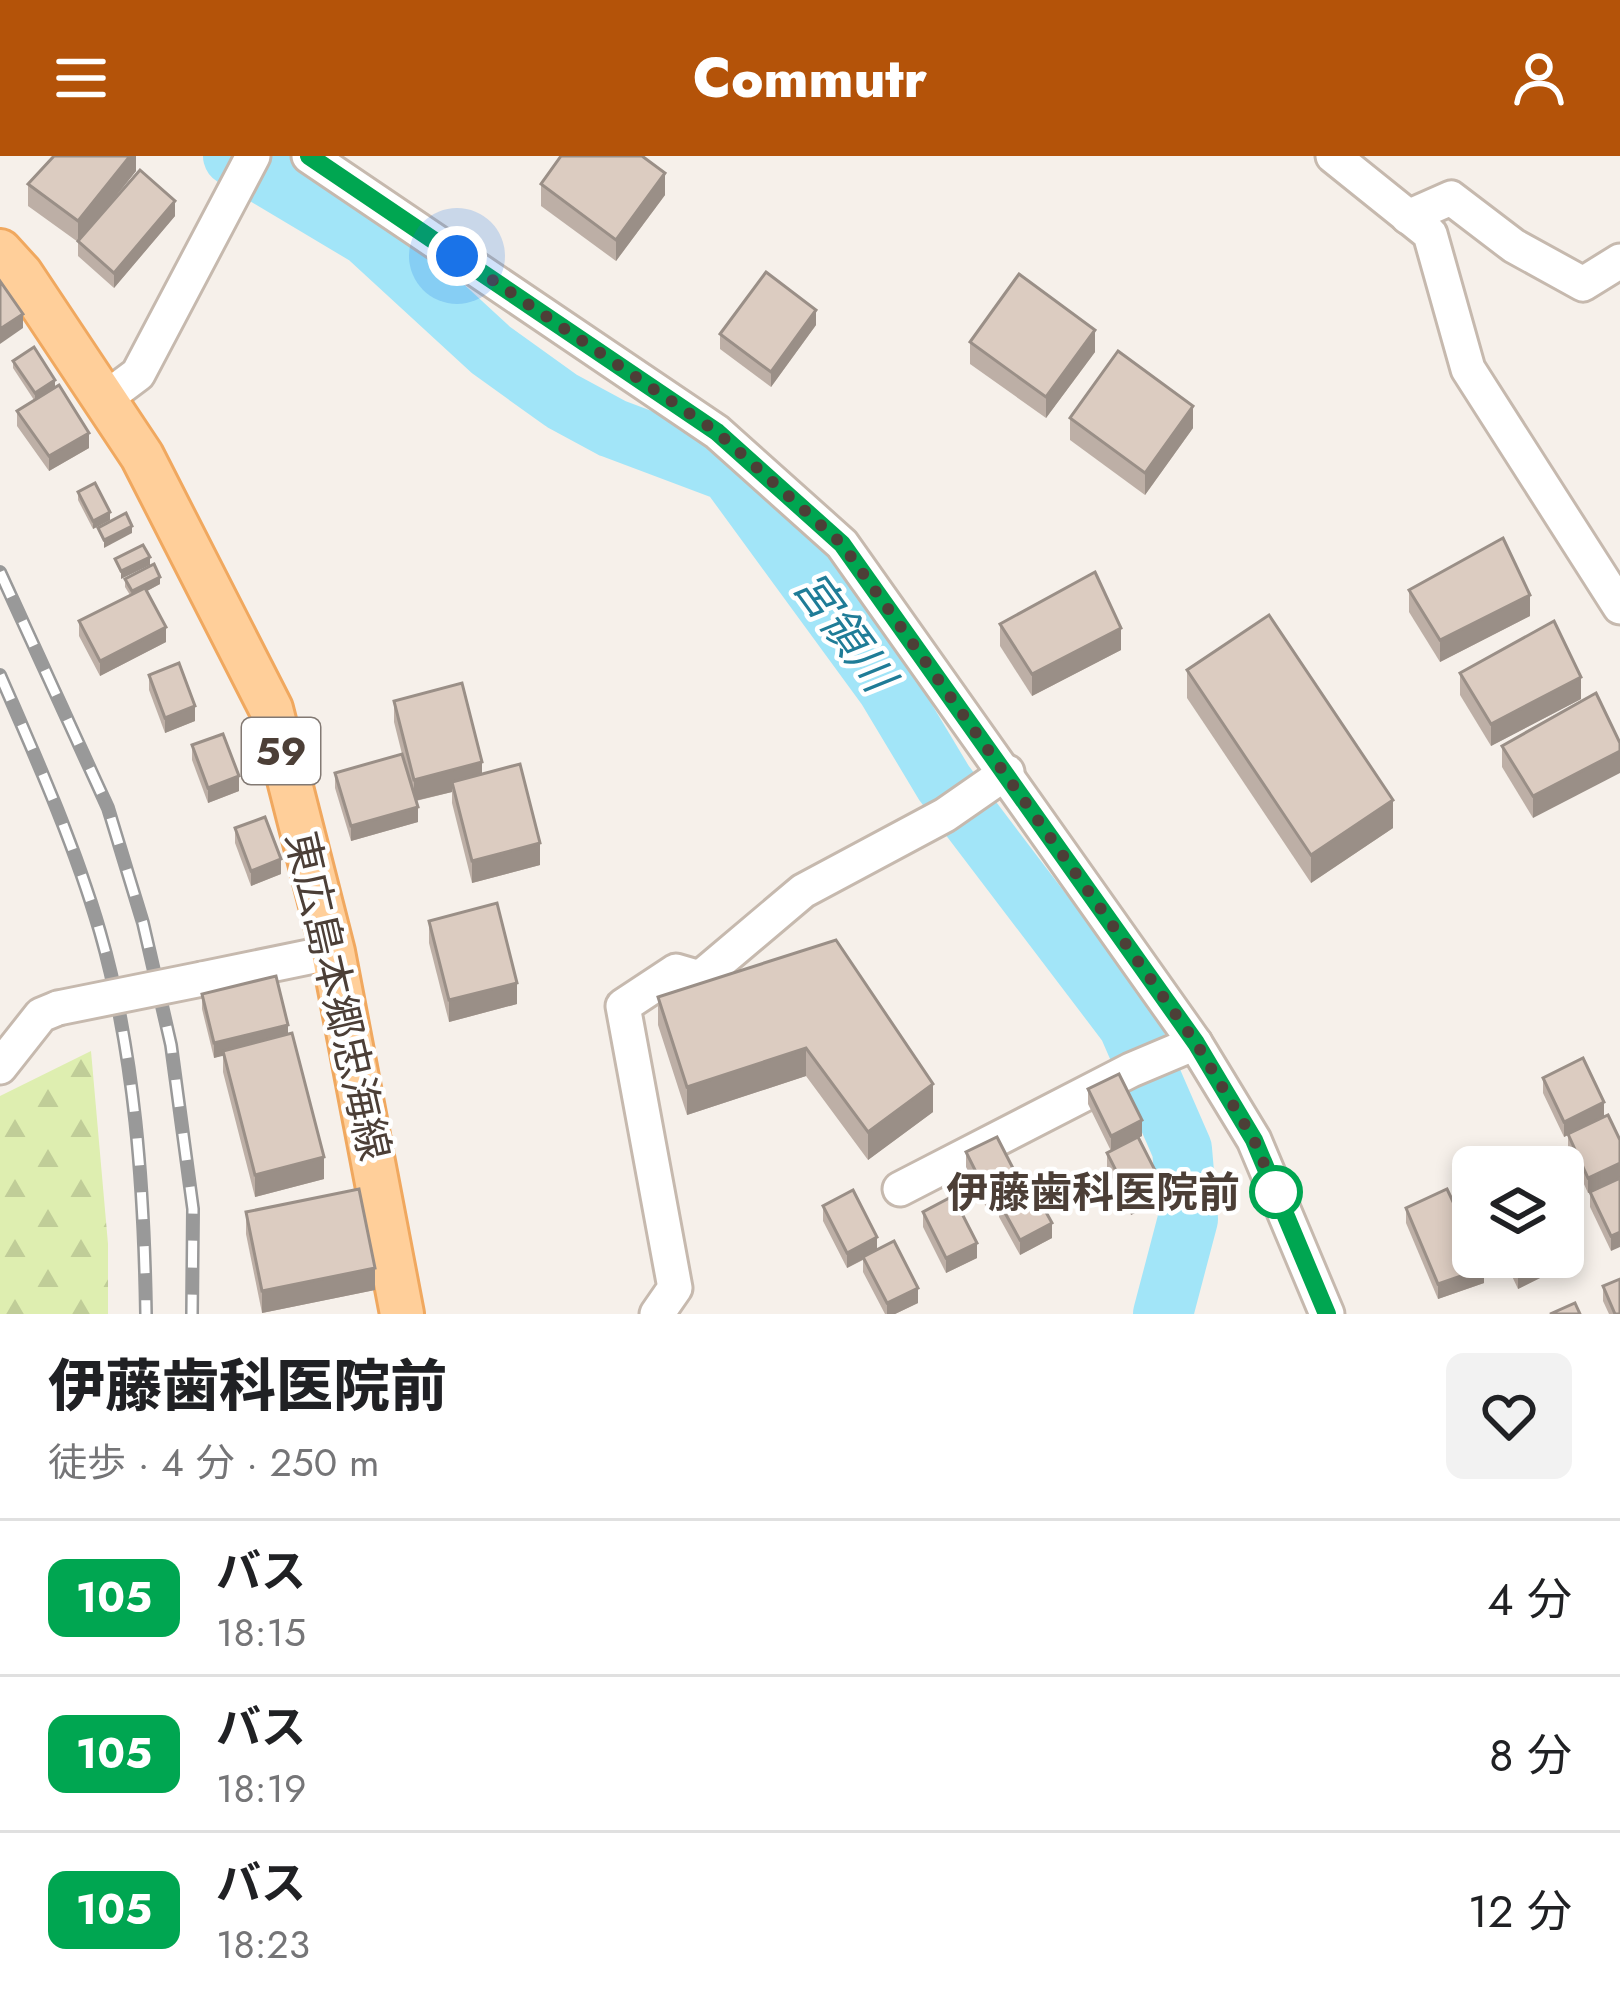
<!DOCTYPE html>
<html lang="ja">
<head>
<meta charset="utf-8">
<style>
  :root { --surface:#fff; --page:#f2f2f2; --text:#202124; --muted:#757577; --line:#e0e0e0; --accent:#b45309 }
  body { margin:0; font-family:Jost,"Noto Sans JP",sans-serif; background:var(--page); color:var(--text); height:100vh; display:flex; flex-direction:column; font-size:45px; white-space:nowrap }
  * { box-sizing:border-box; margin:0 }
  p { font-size:39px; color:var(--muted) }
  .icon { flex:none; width:66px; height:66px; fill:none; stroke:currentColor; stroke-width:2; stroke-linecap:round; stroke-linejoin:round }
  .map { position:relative; height:1158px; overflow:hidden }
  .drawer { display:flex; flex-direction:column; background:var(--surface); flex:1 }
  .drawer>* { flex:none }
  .badge { padding:0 24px; border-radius:18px; font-size:42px; line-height:78px }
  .tools { position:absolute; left:1452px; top:990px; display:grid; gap:24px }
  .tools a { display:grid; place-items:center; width:132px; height:132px; border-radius:18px; background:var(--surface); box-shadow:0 6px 18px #0003; font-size:60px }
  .you { position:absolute; width:60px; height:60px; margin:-30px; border:9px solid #fff; border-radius:50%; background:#1a73e8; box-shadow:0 0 0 18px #1a73e833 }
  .map>.badge { position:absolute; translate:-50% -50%; box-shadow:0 0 0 6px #fff }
  .round { display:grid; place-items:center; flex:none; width:126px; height:126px; border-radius:18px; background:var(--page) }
  .overview { display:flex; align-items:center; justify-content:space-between; height:204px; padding:0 48px }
  h1 { font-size:57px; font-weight:800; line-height:90px }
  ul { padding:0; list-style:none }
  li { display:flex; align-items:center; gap:36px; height:156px; padding:0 48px; border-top:3px solid var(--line) }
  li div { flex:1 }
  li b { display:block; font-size:45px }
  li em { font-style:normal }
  li .badge { min-width:132px; font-weight:700; text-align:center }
  header { display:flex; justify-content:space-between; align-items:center; height:156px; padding:0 48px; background:var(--accent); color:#fff; font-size:54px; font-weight:800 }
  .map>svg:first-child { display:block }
  .forest { fill:url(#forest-firs) }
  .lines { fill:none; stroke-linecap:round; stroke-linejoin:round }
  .river { stroke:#a2e5f8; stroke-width:60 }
  .minor-casing { stroke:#c6b9ae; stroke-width:39 }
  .major-casing { stroke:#f0a85f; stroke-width:48 }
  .minor { stroke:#fff; stroke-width:33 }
  .major { stroke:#ffcf9a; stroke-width:42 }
  .rail-casing { stroke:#999; stroke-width:14 }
  .rail { stroke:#fff; stroke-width:9; stroke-dasharray:27; stroke-linecap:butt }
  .minor-bridge-casing { stroke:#c6b9ae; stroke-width:39; stroke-linecap:butt }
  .minor-bridge { stroke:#fff; stroke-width:33 }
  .wall { fill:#bdafa6 }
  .shaded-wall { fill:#9a8f87 }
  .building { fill:#dcccc1; stroke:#9a8f87; stroke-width:3 }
  .line-casing { stroke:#fff; stroke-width:27 }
  .line { stroke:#00a651; stroke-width:18 }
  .walk { stroke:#4c3f37; stroke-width:12; stroke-dasharray:0 21.6 }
  .stop-dot { fill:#fff; stroke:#00a651; stroke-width:6 }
  .labels { text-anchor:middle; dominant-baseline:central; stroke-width:9; stroke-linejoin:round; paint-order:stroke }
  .shield { fill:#fff; stroke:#827973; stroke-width:3 }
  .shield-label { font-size:39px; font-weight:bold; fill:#4c3f37 }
  .street-label { font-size:42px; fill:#4c3f37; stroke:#fff }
  .stop-label { font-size:42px; font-weight:bold; fill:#4c3f37; stroke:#fff; text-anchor:end }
  .water-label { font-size:45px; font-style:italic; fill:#1f7c97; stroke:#fff }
</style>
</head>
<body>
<header><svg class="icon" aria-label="menu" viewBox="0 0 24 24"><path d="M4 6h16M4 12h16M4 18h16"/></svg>Commutr<svg class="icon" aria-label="person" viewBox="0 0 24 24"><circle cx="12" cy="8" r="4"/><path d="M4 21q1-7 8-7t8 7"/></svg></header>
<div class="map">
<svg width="1620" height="1158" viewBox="0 0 1620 1158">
  <defs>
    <pattern id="forest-firs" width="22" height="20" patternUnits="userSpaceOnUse" patternTransform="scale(3)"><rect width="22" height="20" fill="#deeeb0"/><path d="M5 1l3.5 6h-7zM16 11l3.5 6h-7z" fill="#c0cd98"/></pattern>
  </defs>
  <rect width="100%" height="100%" fill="#f6f0ea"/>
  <polygon class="forest" points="91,895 108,1088 108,1158 0,1158 0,940"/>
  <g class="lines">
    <polyline class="river" points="233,0 367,80 491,194 562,245 612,272 729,316 887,532 944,627 1128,869 1182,993 1188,1063 1163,1158"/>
    <defs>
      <g id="minor">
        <polyline points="309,0 717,276 842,388 1195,887 1254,984 1327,1158"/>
        <polyline points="1333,0 1430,78 1468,213 1620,451"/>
        <polyline points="1408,61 1451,42 1514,90 1583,128 1620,105"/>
        <polyline points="106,242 138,218 253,0"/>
        <polyline points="202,823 333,796"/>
        <polyline points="0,911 41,859 58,852"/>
        <polyline points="900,1033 1131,914 1195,887"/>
        <polyline points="657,1158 675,1132 623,850 676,815 700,822 803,735 945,659 1007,616"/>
      </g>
      <polyline id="major" points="0,95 21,118 142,300 271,553 333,796 402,1158"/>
    </defs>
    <use href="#minor" class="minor-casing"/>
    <use href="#major" class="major-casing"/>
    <use href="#minor" class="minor"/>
    <use href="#major" class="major"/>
    <defs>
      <g id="rail">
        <polyline points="0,416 108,652 143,767 171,889 193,1053 192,1158"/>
        <path d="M0,519c37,85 74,168 100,257 35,122 44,256 46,382"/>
      </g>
    </defs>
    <use href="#rail" class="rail-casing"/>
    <use href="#rail" class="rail"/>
    <defs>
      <polyline id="minor-bridge" points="58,852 202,823"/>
    </defs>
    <use href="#minor-bridge" class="minor-bridge-casing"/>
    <use href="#minor-bridge" class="minor-bridge"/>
  </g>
  <g class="wall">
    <polygon points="136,0 136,15 106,53 175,60 114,132 78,100 78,86 28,50 28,28"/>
    <polygon points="541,28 665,39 616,105 541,50"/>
    <polygon points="816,169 771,231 720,193 720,178"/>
    <polygon points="970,186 1095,196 1046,262 970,208"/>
    <polygon points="13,205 55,231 89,292 49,315 17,270 17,255 34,244 13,212"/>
    <polygon points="1070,262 1193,272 1145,339 1070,284"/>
    <polygon points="78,336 110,364 93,373 78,344"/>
    <polygon points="125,423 160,428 147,435 166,486 100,520 79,480 79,465 130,439 125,431"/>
    <polygon points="1409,434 1530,460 1440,506 1409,456"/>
    <polygon points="1000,468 1121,494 1032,540 1000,490"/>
    <polygon points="1187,514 1393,672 1311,727 1187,542"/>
    <polygon points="1460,517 1581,543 1491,590 1460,539"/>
    <polygon points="149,519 195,565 165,577 149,534"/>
    <polygon points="1596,537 1533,662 1502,611 1502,590"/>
    <polygon points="394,545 482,618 540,709 472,727 452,647 452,636 416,645 418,666 351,685 335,632 335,617 402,598 394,566"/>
    <polygon points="192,589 239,635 208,647 192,604"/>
    <polygon points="235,672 281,718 251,730 235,687"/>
    <polygon points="429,765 517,848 449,866 429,787"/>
    <polygon points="836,784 933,956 868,1004 806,920 687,959 658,869 658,841"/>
    <polygon points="202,838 288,878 324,1023 255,1041 223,916 223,899 214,902 202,853"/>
    <polygon points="1543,922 1604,961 1620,1022 1588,1037 1568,993 1568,979 1564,981 1543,937"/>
    <polygon points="1088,933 1142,980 1138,982 1162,1043 1131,1059 1107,1012 1107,997 1111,995 1088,948"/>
    <polygon points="966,996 1021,1034 1052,1082 1020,1099 999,1061 999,1054 990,1059 966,1011"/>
    <polygon points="1620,1022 1611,1095 1590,1051 1590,1036"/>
    <polygon points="823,1050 877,1093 918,1147 895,1158 885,1158 863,1116 863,1104 847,1112 823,1065"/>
    <polygon points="1406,1052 1484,1127 1438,1143 1406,1067"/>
    <polygon points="246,1056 375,1134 262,1157 246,1078"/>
    <polygon points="923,1056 977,1102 946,1117 923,1071"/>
    <polygon points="1503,1101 1558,1101 1558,1113 1518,1133"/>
    <polygon points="1603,1130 1620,1158 1609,1158 1603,1145"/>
  </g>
  <g class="shaded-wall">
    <polygon points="130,0 136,0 136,15 78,87 78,65"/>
    <polygon points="665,17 665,39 616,105 616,84"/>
    <polygon points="175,45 175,60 114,132 114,117"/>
    <polygon points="816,154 816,169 771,231 771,216"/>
    <polygon points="23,158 23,172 0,188 0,173"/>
    <polygon points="1095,174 1095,196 1046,262 1046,241"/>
    <polygon points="55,224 55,231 35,245 35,237"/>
    <polygon points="1193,250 1193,272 1145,339 1145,317"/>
    <polygon points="89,277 89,292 49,315 49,300"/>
    <polygon points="110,356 110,364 93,373 93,365"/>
    <polygon points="132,370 132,377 104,392 104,384"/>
    <polygon points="150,401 150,409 121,423 121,415"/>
    <polygon points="160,421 160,428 132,443 132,435"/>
    <polygon points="1530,439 1530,460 1440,506 1440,484"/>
    <polygon points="166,471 166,486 100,520 100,505"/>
    <polygon points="1121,472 1121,494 1032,540 1032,518"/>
    <polygon points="1581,521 1581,543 1491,590 1491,568"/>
    <polygon points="195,550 195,565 165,577 165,562"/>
    <polygon points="1620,595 1620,617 1533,662 1533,640"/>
    <polygon points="482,606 482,628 452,626 452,636 414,645 414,624"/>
    <polygon points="239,620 239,635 208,647 208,632"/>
    <polygon points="1393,644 1393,672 1311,727 1311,699"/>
    <polygon points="418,651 418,666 351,685 351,670"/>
    <polygon points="540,687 540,709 472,727 472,705"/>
    <polygon points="281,703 281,718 251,730 251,715"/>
    <polygon points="517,827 517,848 449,866 449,844"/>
    <polygon points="288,869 288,884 214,902 214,887"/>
    <polygon points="806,892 806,920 687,959 687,931"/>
    <polygon points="933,928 933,956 868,1004 868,976"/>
    <polygon points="1604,946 1604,961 1564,981 1564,966"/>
    <polygon points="1142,964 1142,980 1111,995 1111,980"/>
    <polygon points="324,1001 324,1023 255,1041 255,1019"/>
    <polygon points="1620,1007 1620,1022 1588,1037 1588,1022"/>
    <polygon points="1021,1028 1021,1043 999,1046 999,1054 990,1059 990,1044"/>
    <polygon points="1162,1028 1162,1043 1131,1059 1131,1044"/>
    <polygon points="1052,1067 1052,1082 1020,1099 1020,1084"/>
    <polygon points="1620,1076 1620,1091 1611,1095 1611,1080"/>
    <polygon points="877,1081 877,1096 847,1112 847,1097"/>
    <polygon points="977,1087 977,1102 946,1117 946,1102"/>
    <polygon points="1553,1101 1558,1101 1558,1113 1518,1133 1518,1118"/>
    <polygon points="375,1112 375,1134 262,1157 262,1135"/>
    <polygon points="1484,1112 1484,1127 1438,1143 1438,1128"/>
    <polygon points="918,1132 918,1147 895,1158 887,1158 887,1147"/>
  </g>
  <g class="building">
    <polygon points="54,0 130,0 78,65 28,28"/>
    <polygon points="561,0 642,0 665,17 616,84 541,28"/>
    <polygon points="140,14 175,45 114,117 78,85"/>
    <polygon points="766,116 816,154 771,216 720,178"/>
    <polygon points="1019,118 1095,174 1046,241 970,186"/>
    <polygon points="0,125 23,158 0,173"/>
    <polygon points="34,191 55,224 35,237 13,205"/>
    <polygon points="1118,195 1193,250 1145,317 1070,262"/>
    <polygon points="59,229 89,277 49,300 17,255"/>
    <polygon points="95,327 110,356 93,365 78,336"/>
    <polygon points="126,357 132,370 104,384 98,372"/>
    <polygon points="1503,382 1530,439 1440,484 1409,434"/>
    <polygon points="143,389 150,401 121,415 115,403"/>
    <polygon points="154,408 160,421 132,435 125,423"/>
    <polygon points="1095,416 1121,472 1032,518 1000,468"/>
    <polygon points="145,432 166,471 100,505 79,465"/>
    <polygon points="1269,459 1393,644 1311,699 1187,514"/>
    <polygon points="1554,465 1581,521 1491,568 1460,517"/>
    <polygon points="179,507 195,550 165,562 149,519"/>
    <polygon points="462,527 482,606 414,624 394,545"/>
    <polygon points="1596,537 1620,587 1620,595 1533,640 1502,590"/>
    <polygon points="223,578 239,620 208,632 192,589"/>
    <polygon points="402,598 418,651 351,670 335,617"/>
    <polygon points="520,608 540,687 472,705 452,626"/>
    <polygon points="265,661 281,703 251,715 235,672"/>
    <polygon points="497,747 517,827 449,844 429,765"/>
    <polygon points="836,784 933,928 868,976 806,892 687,931 658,841"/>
    <polygon points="276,820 288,869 214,887 202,838"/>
    <polygon points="292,877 324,1001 255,1019 223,895"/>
    <polygon points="1583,902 1604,946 1564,966 1543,922"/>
    <polygon points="1119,918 1142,964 1111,980 1088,933"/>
    <polygon points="1608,959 1620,984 1620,1007 1588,1022 1568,978"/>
    <polygon points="997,981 1021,1028 990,1044 966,996"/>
    <polygon points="1138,981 1162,1028 1131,1044 1107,997"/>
    <polygon points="1620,1022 1620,1076 1611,1080 1590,1036"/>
    <polygon points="1031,1029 1052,1067 1020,1084 999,1046"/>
    <polygon points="359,1033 375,1112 262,1135 246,1056"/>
    <polygon points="1447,1033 1473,1088 1473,1101 1479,1101 1484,1112 1438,1128 1406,1052"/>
    <polygon points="853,1034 877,1081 847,1097 823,1050"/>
    <polygon points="953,1040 977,1087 946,1102 923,1056"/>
    <polygon points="894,1085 918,1132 887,1147 863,1101"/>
    <polygon points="1510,1101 1553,1101 1518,1118"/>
    <polygon points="1620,1123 1620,1158 1615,1158 1603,1130"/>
    <polygon points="1575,1147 1580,1158 1550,1158"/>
  </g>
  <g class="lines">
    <defs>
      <polyline id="line" points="309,0 717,276 842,388 1196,887 1254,984 1327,1158"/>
    </defs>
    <use href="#line" class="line-casing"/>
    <use href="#line" class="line"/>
    <polyline class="walk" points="457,100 717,276 842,388 1196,887 1254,984 1276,1036"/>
  </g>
  <circle class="stop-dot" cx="1276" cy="1036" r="24"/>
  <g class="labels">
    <rect class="shield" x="242" y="562" width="78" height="66" rx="9"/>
    <g class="shield-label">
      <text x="281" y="595">59</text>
    </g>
    <g class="street-label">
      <text transform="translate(338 840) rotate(77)">東広島本郷忠海線</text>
    </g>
    <g class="stop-label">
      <text x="1240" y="1036">伊藤歯科医院前</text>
    </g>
    <g class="water-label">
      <text transform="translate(844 475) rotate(54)">宮領川</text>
    </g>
  </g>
</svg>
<div class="tools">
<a><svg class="icon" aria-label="layers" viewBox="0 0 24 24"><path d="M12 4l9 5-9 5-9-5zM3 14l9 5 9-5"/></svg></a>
</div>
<div class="you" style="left:457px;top:100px"></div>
</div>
<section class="drawer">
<div class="overview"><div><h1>伊藤歯科医院前</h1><p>徒歩 · 4 分 · 250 m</p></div><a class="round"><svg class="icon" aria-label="heart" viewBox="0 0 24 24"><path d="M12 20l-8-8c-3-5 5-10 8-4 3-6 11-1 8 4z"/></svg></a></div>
<ul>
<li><span class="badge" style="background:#00a651;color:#fff">105</span><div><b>バス</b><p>18:15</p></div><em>4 分</em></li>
<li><span class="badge" style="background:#00a651;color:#fff">105</span><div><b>バス</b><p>18:19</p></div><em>8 分</em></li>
<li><span class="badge" style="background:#00a651;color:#fff">105</span><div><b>バス</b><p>18:23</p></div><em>12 分</em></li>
</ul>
</section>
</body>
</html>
